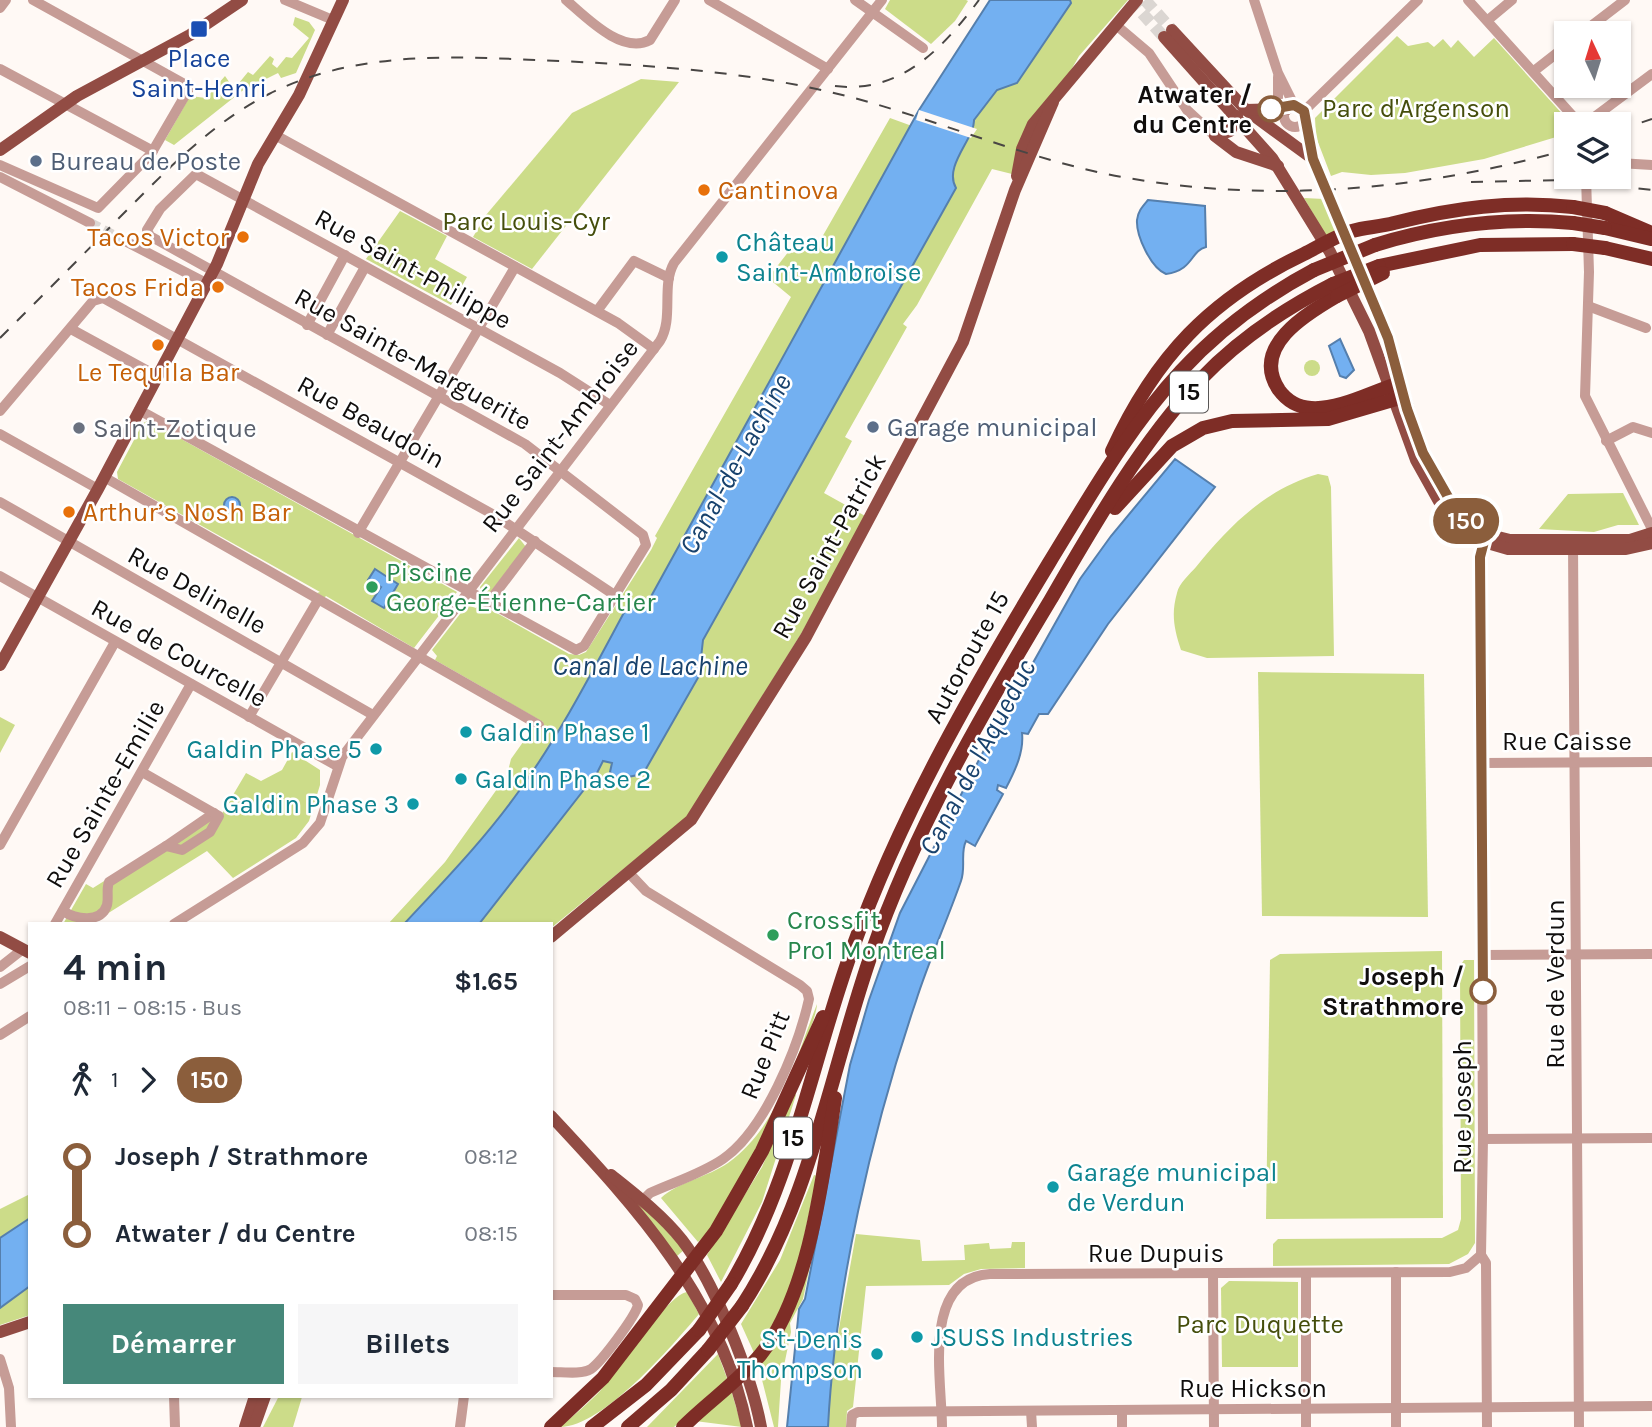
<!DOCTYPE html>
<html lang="fr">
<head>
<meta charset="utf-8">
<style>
  :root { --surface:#fff; --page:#f6f6f7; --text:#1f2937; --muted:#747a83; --accent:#46887a }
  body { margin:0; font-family:Karla,sans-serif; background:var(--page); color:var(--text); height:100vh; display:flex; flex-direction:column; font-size:26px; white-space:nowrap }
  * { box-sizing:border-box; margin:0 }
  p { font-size:23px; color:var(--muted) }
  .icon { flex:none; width:38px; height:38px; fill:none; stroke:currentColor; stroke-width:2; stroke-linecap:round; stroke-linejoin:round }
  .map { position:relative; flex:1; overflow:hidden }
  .sheet { position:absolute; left:28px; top:922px; width:525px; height:476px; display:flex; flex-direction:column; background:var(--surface); border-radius:0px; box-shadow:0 2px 5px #0004 }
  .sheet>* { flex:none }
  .badge { padding:0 14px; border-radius:23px; font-size:24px; line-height:46px }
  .needle { width:46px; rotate:356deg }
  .controls { position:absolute; left:1554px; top:21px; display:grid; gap:14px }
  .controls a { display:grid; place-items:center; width:77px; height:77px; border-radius:0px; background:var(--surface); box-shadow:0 2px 5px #0004; font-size:35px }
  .map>.badge { position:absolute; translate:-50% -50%; box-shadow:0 0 0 4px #fff }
  .legs { display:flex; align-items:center; gap:10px; height:77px; padding:0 35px; font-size:23px }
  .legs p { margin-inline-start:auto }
  .summary { display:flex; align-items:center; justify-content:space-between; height:119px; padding:0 35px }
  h1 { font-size:38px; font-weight:700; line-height:52px }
  .primary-button { display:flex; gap:14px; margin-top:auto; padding:14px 35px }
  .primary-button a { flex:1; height:80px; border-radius:0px; background:var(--accent); color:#fff; font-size:28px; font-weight:700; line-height:80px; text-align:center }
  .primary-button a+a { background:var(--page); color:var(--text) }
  ul { padding:0 35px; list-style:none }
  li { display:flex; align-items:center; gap:24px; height:77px; font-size:26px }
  li i { display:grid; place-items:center; width:10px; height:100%; margin:0 9px; background:currentColor }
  li i::after { content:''; width:18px; height:18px; margin:-9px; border:5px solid; border-radius:50%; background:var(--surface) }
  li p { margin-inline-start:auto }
  li:first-child i { background:linear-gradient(#0000 50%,currentColor 0) }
  li:last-child i { background:linear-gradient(currentColor 50%,#0000 0) }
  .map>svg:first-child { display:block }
  .green { fill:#ccdc89 }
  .water { fill:#73b0f1; stroke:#557fad; stroke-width:2 }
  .pier { fill:#fff9f5 }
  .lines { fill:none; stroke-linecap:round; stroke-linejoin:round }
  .minor-tunnel { stroke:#dbd6d2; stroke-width:10; stroke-dasharray:10 5; stroke-linecap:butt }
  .major-tunnel { stroke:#dbd6d2; stroke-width:12; stroke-dasharray:12 6; stroke-linecap:butt }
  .minor { stroke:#c69c96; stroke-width:10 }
  .major { stroke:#924c44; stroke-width:12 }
  .highway { stroke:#7e2d26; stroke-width:14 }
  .rail { stroke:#494644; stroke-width:2; stroke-dasharray:12 12; stroke-linecap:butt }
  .highway-bridge { stroke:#7e2d26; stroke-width:14 }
  .line-1-casing { stroke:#fff; stroke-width:16 }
  .line-1 { stroke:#8b5e3c; stroke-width:10 }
  .transit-dot { fill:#1a4fb4; stroke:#fff; stroke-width:2.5 }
  .stop-1-dot { fill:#fff; stroke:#8b5e3c; stroke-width:3.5 }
  .service-dot { fill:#5c6f8a; stroke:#fff; stroke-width:2.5 }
  .food-dot { fill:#e8710a; stroke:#fff; stroke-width:2.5 }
  .culture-dot { fill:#0f9aa8; stroke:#fff; stroke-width:2.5 }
  .worship-dot { fill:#6b7280; stroke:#fff; stroke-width:2.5 }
  .leisure-dot { fill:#2e9e5b; stroke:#fff; stroke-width:2.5 }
  .labels { text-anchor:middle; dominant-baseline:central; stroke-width:5; stroke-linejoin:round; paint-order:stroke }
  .shield { fill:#fff; stroke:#585656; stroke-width:2 }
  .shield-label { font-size:24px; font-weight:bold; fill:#100e0d }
  .transit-label { font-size:26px; fill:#164399; stroke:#fff }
  .stop-label { font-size:26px; font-weight:bold; fill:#100e0d; stroke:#fff; text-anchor:end }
  .park-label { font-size:26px; fill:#454e0c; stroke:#fff }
  .service-label { font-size:26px; fill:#4e5e75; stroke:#fff; text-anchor:start }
  .food-label { font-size:26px; fill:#c56008; stroke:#fff; text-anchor:start }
  .culture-label { font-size:26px; fill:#0d838f; stroke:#fff; text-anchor:start }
  .street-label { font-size:26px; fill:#100e0d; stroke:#fff }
  .worship-label { font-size:26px; fill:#5b616d; stroke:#fff; text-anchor:start }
  .leisure-label { font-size:26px; fill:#27864d; stroke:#fff; text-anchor:start }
  .water-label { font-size:28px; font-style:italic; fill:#18426d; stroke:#fff }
</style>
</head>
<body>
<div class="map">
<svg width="1652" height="1427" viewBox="0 0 1652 1427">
  <rect width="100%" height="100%" fill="#fff9f5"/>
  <g class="green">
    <polygon points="890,0 966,0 968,1 955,21 931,44 885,9"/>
    <polygon points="990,0 1128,0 1079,56 1012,174 992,169 917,305 903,324 907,327 845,437 852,441 824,493 867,517 801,634 686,818 551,928 551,924 388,924 445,862 507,775 511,759 533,728 538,730 543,722 435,660 437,656 432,650 467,605 476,608 479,603 569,654 579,655 586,652 651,550 657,538 655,536 791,297 768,278 789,251 793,253 800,244 805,247 810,241 813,253 890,118 912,126"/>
    <polygon points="295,17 309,22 315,30 296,73 281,78 278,73 242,91 174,145 165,140 190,96 206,98 225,76 234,89 248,72 253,75 270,56 274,59 272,64 277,68 286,57 292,58 309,38 293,25"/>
    <polygon points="1397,36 1408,46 1428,42 1434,47 1443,39 1451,48 1458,40 1474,57 1494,38 1565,117 1570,124 1566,124 1566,134 1484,159 1405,173 1371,175 1342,172 1331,176 1316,137 1315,118"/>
    <polygon points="641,79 679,82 532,269 473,237 486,215 572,113"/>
    <polygon points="1304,198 1324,199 1336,230 1327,238"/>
    <polygon points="400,211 447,236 435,259 467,277 451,305 366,259"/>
    <circle cx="1312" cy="368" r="8"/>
    <polygon points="150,420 156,425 457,592 414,648 326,596 323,599 317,593 320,592 118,479 117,472 143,423"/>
    <path d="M1318,474l10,2 3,11 3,169 -127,2 -26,-8c-7,-21 -10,-36 -4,-57 2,-10 13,-19 19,-26 34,-42 70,-78 122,-93z"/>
    <polygon points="1623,493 1639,525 1618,525 1594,532 1539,529 1568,494"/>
    <polygon points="519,538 526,547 489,594 481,594 480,587"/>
    <polygon points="1258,672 1424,674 1428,917 1262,916"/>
    <polygon points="0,717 15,725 0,753"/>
    <polygon points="292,752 320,770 320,785 309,821 296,838 233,878 207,851 91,924 63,924 86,884 93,888 206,817 217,822 246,773 261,781 282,770"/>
    <polygon points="1442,951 1443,1218 1266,1219 1270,960 1280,954"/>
    <polygon points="1464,960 1474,960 1475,1243 1468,1254 1449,1264 1273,1266 1273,1244 1278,1239 1442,1238 1458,1230 1461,1219 1460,966"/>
    <path d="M817,1004c-1,31 -93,221 -119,238l-37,-44c17,-16 47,-21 67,-35 51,-37 67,-103 89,-159z"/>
    <polygon points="794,1093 796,1095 762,1202 721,1282 707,1255 762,1167"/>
    <polygon points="833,1156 803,1299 790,1323 791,1332 781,1380 778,1427 774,1427 758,1364 779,1335"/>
    <polygon points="814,1175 817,1176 793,1288 755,1355 741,1324 780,1260"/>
    <polygon points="623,1191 653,1216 684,1250 677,1256"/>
    <polygon points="30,1194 30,1315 0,1325 0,1209"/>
    <polygon points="856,1234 920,1240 922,1261 965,1260 964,1245 989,1243 990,1249 1011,1248 1012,1242 1025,1242 1025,1268 981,1269 964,1274 949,1285 866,1286 853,1407 847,1411 846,1427 828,1427 831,1373"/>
    <polygon points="1229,1281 1298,1282 1298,1367 1222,1367 1221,1288"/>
    <path d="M687,1292l12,22c-27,32 -96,113 -139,113 14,-12 29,-24 41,-37 16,-19 67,-96 86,-98z"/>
    <polygon points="718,1354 728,1381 674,1427 647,1427"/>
    <polygon points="731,1390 742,1427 695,1421"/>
    <polygon points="279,1396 302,1397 293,1427 263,1427"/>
  </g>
  <g class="water">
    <path d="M990,0h80l1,3 -54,80 -20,7 -23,30c1,18 -31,46 -18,68l-253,452 -4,36 -56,98 -25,5 -8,-7 2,-9 -9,-2 -6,12 -118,151h-75c40,-43 81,-85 115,-133 42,-58 74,-121 108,-184l16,4 276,-501z"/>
    <path d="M1148,200l57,6 1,41c-16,4 -12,23 -40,27 -15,-6 -30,-38 -29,-54 1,-9 6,-14 11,-20z"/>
    <polygon points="1340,339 1354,370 1346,378 1340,376 1329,346"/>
    <path d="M1175,459l40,28 -107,137 -60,90h-9l-11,20 -6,-1c2,18 -6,36 -16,55l-8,-3 -1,5 6,4 -28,52 -9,-5c-6,12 0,26 -5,40 -14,40 -32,79 -45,120 -44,129 -81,289 -88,426h-41l12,-118 6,-10 45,-234 19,-65 31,-87 83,-161 97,-173 31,-43z"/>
    <circle cx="232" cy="505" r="8"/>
    <polygon points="375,569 398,584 384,608 372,601 381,587 368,580"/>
    <polygon points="30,1218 30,1286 0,1308 0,1238"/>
  </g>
  <polygon class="pier" points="919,110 977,129 971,138 916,120"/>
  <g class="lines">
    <polyline class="minor-tunnel" points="90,223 127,242"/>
    <g class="major-tunnel">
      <polyline points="1130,0 1164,37"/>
      <polyline points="1145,0 1172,30"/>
    </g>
    <g class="minor">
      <polyline points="285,0 333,20"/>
      <path d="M566,0c20,17 56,55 84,40l25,-40"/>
      <polyline points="709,0 828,69"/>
      <polyline points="855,0 923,48"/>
      <polyline points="1254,0 1278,73 1294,105"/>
      <polyline points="1468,0 1580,124"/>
      <polyline points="0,8 6,0"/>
      <polyline points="1488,20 1512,0"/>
      <polyline points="1116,25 1149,53 1187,110 1215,136"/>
      <polyline points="1582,33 1625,0"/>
      <polyline points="0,69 153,151"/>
      <polyline points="1534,71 1566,46"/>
      <polyline points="1278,77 1278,100 1283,113"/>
      <circle cx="1295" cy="116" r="11"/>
      <polyline points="1304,111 1418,0"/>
      <polyline points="1585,124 1652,74"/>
      <polyline points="275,135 618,323 654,349"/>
      <polyline points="1619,163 1652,165"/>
      <polyline points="0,165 98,208 151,154 190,87 33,0"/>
      <polyline points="0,177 90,223"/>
      <polyline points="1586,177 1589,272 1585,396 1652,529"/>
      <polyline points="127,242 206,283"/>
      <polyline points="1588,306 1646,328"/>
      <polyline points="597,311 634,261 669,278"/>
      <polyline points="307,325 345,255"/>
      <polyline points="71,329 157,376"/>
      <polyline points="327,335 365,267"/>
      <polyline points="139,410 576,650 584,646 646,545 643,535 525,444 150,236 147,230 160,209 196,174 560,373 610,405"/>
      <polyline points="0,411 93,301 103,298 494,515 616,596"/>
      <polyline points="0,434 98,489"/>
      <polyline points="1606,441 1633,427 1652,433"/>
      <polyline points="104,477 539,725"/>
      <polyline points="0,502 373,715"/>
      <polyline points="358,533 515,267"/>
      <polyline points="1484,538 1480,557 1483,1139 1481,1255 1486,1263 1487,1427"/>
      <polyline points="1573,544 1579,1427"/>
      <polyline points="0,576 337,766"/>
      <polyline points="488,603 535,541"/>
      <polyline points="249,717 318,600"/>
      <polyline points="1482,763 1652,762"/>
      <polyline points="0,845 115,642"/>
      <polyline points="166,846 214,813"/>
      <path d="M629,873l17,18 154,94 7,6 2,8c-11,49 -44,131 -86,160 -22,15 -49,23 -73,34l-8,8"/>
      <path d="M63,911c12,8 38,13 44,-6 2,-8 -1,-15 2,-23l57,-36 16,4 28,-18 9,-16 -77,-44"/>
      <polyline points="55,924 191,684"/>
      <path d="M174,924l129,-81 17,-20 22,-66 318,-416c14,-23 1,-55 14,-78l208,-263"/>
      <polyline points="1482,955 1652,954"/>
      <polyline points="0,967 23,949"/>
      <polyline points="0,984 30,966"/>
      <polyline points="0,1035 30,1016"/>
      <polyline points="1483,1139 1652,1138"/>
      <polyline points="1396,1272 1396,1427"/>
      <polyline points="1213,1273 1214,1427"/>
      <polyline points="1306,1273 1306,1427"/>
      <path d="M551,1295h75l9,4 3,6c-3,12 -36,56 -47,64 -10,6 -28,3 -40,3"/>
      <polyline points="0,1359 9,1388 11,1427"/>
      <polyline points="174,1396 175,1427"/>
      <polyline points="1122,1410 1122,1427"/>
      <polyline points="1031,1411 1032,1427"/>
      <polyline points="460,1427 464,1396"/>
      <polyline points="851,1427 852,1415 858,1412 1652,1406"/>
      <path d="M942,1427c0,-47 -21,-149 48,-153l460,-2 16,-4 15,-13"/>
    </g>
    <g class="major">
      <polyline points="1172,30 1246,110 1313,159 1387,334 1418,442 1445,495 1461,516 1486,534 1510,540 1630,540 1652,533"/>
      <polyline points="1164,37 1272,158 1330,252 1369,331 1416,460 1440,503 1457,525 1477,540 1508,549 1626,549 1652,543"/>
      <polyline points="1246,110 1287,109"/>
      <polyline points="1237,116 1230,131 1215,136 1236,152 1278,166"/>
      <polyline points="1306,118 1313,159"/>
      <polyline points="0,150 77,96 190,35 242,0"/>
      <polyline points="1017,176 1022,149 1033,124 1137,0"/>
      <polyline points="0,665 98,489 217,264 258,164 299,95 343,0"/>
      <polyline points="0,937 30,953"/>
      <polyline points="551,937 691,820 806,637 963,342 1015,190 1053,102"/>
      <path d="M551,1116c86,92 170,183 196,311"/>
      <path d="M611,1175c25,20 51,40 71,65 33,43 69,134 79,187"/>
      <polyline points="0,1332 30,1322"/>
      <polyline points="245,1427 255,1396"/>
      <polyline points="254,1427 265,1396"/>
    </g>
    <g class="highway">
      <polyline points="1605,213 1652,233"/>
      <polyline points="1605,228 1651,239"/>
      <path d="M1375,245c65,-20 130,-28 198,-22"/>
      <polyline points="1605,248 1652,259"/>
      <polyline points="1379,266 1480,245 1573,244"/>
      <path d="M1337,296c-31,18 -87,51 -58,94 8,11 19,17 32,18 29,2 62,-17 89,-25"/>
      <path d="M1112,451c43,-94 98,-152 192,-197 14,-7 34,-19 48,-23 13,-4 28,-4 42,-8 60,-15 117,-23 179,-16"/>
      <polyline points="1115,508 1172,446 1203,428 1232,421 1328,419 1403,397"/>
      <path d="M731,1284c62,-103 81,-225 122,-337 48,-134 122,-262 196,-384 40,-65 80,-136 132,-192 39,-42 84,-75 133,-101"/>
      <path d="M742,1306c69,-105 88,-233 129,-351 43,-125 112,-243 180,-356 44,-76 90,-156 150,-220 38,-40 83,-70 132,-95"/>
      <polyline points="551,1427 603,1378 716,1231 762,1151 823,1017"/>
      <polyline points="592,1427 646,1385 699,1330"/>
      <polyline points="628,1427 671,1390 708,1350"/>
      <path d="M683,1427c25,-25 56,-46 78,-73 49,-61 62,-179 74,-256"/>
    </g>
    <g class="rail">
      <path d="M835,86c66,8 108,-38 144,-86"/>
      <polyline points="1619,130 1652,119"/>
      <polyline points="1471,182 1565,180 1652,190"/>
      <path d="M0,338c40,-40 80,-80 119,-120 46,-46 91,-94 150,-124 92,-46 192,-37 291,-33 100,5 196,11 294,37 89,24 176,62 268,79 148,27 300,13 444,-27"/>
    </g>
    <g class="highway-bridge">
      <polyline points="1573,207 1605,213"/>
      <polyline points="1573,223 1605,228"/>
      <polyline points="1573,244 1605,248"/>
      <polyline points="1314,270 1375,245"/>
      <polyline points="1333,284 1379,266"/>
      <polyline points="1337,296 1383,273"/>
      <polyline points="699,1330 731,1284"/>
      <polyline points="708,1350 742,1306"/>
    </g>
  </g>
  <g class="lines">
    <defs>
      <polyline id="line-1" points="1271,109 1294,105 1304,111 1313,159 1388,338 1407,409 1423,453 1456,511 1486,534 1480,557 1483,991"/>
    </defs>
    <use href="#line-1" class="line-1-casing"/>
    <use href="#line-1" class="line-1"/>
  </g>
  <rect class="transit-dot" x="190" y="20" width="18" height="18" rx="3.5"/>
  <g class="stop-1-dot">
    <circle cx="1271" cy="109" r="12"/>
    <circle cx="1483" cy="991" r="12"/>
  </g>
  <g class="service-dot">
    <circle cx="36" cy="161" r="7"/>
    <circle cx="873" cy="427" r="7"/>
  </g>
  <g class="food-dot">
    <circle cx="704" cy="190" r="7"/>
    <circle cx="243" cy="237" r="7"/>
    <circle cx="218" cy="287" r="7"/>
    <circle cx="158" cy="345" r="7"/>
    <circle cx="69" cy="512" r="7"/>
  </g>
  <g class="culture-dot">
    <circle cx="722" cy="257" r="7"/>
    <circle cx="466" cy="732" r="7"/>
    <circle cx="376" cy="749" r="7"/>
    <circle cx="461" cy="779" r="7"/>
    <circle cx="413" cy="804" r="7"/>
    <circle cx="1053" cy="1187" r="7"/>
    <circle cx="917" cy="1337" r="7"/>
    <circle cx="877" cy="1354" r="7"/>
  </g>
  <circle class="worship-dot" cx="79" cy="428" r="7"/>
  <g class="leisure-dot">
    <circle cx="372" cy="587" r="7"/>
    <circle cx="773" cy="935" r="7"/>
  </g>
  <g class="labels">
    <g class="shield">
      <rect x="1170" y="371.5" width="38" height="41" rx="5"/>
      <rect x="774" y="1117.5" width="38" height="41" rx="5"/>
    </g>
    <g class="shield-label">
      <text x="1189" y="392">15</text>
      <text x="793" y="1138">15</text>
    </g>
    <g class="transit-label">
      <text x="199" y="58">Place<tspan x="199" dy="30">Saint-Henri</tspan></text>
    </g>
    <g class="stop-label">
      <text x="1252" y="94">Atwater /<tspan x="1252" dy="30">du Centre</tspan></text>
      <text x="1464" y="976">Joseph /<tspan x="1464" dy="30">Strathmore</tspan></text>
    </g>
    <g class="park-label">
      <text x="1416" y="108">Parc d'Argenson</text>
      <text x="526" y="221">Parc Louis-Cyr</text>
      <text x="1260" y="1324">Parc Duquette</text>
    </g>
    <g class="service-label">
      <text x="50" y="161">Bureau de Poste</text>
      <text x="887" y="427">Garage municipal</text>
    </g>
    <g class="food-label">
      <text x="718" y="190">Cantinova</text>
      <text x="229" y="237" text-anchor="end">Tacos Victor</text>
      <text x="204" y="287" text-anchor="end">Tacos Frida</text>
      <text x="158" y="372" text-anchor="middle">Le Tequila Bar</text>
      <text x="83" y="512">Arthur’s Nosh Bar</text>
    </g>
    <g class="culture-label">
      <text x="736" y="242">Château<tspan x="736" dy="30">Saint-Ambroise</tspan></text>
      <text x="480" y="732">Galdin Phase 1</text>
      <text x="362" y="749" text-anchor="end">Galdin Phase 5</text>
      <text x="475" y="779">Galdin Phase 2</text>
      <text x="399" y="804" text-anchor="end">Galdin Phase 3</text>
      <text x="1067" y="1172">Garage municipal<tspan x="1067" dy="30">de Verdun</tspan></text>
      <text x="931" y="1337">JSUSS Industries</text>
      <text x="863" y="1339" text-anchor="end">St-Denis<tspan x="863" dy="30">Thompson</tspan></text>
    </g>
    <g class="street-label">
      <text transform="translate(413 269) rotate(29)">Rue Saint-Philippe</text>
      <text transform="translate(413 359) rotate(29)">Rue Sainte-Marguerite</text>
      <text transform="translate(371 422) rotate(29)">Rue Beaudoin</text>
      <text transform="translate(560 436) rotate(-52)">Rue Saint-Ambroise</text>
      <text transform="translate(829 546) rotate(-61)">Rue Saint-Patrick</text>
      <text transform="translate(197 590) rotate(29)">Rue Delinelle</text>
      <text transform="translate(179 653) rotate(29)">Rue de Courcelle</text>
      <text transform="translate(967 657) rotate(-61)">Autoroute 15</text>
      <text x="1567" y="741">Rue Caisse</text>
      <text transform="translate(105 794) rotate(-60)">Rue Sainte-Emilie</text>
      <text transform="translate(1555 984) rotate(-90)">Rue de Verdun</text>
      <text transform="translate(765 1055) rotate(-68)">Rue Pitt</text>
      <text transform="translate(1462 1107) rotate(-90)">Rue Joseph</text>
      <text x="1156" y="1253">Rue Dupuis</text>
      <text x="1253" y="1388">Rue Hickson</text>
    </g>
    <g class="worship-label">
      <text x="93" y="428">Saint-Zotique</text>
    </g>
    <g class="leisure-label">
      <text x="386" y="572">Piscine<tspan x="386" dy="30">George-Étienne-Cartier</tspan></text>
      <text x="787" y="920">Crossfit<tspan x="787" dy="30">Pro1 Montreal</tspan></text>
    </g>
    <g class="water-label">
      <text transform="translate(735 464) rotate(-61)">Canal-de-Lachine</text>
      <text x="650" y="665">Canal de Lachine</text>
      <text transform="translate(977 757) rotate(-62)">Canal de l'Aqueduc</text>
    </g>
  </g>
</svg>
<div class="controls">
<a><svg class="needle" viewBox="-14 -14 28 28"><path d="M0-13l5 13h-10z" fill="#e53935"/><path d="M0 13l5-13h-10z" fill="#747a83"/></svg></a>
<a><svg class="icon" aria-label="layers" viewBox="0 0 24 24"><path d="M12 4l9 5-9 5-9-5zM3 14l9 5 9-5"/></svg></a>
</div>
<b class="badge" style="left:1466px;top:521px;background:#8b5e3c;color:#fff">150</b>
<section class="sheet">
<div class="summary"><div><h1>4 min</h1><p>08:11 – 08:15 · Bus</p></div><b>$1.65</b></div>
<div class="legs"><svg class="icon" aria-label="walk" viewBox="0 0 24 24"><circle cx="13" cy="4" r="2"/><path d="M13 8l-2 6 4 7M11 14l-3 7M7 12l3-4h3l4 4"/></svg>1<svg class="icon" aria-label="forward" viewBox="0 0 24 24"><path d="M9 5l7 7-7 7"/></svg><b class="badge" style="background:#8b5e3c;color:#fff">150</b></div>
<ul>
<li><i style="color:#8b5e3c"></i><b>Joseph / Strathmore</b><p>08:12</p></li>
<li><i style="color:#8b5e3c"></i><b>Atwater / du Centre</b><p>08:15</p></li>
</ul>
<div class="primary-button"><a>Démarrer</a><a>Billets</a></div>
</section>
</div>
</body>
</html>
